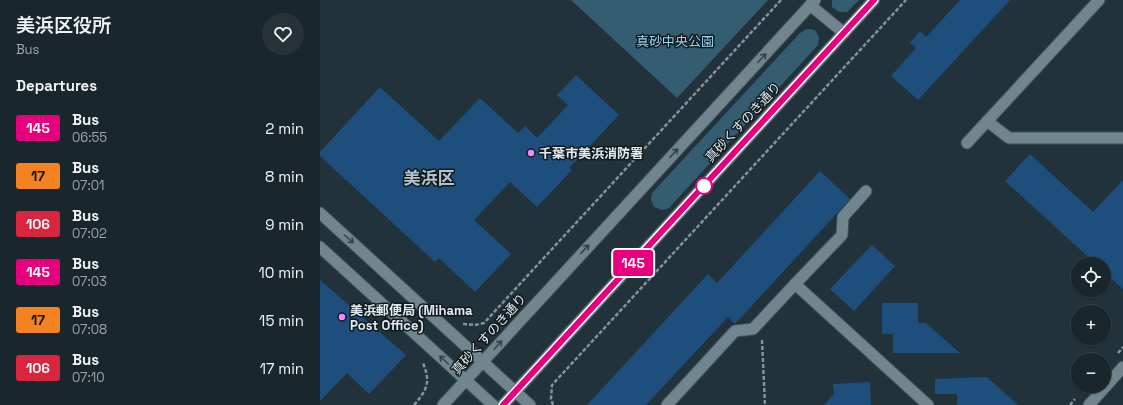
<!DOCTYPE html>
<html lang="en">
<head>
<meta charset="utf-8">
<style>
  :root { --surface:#19262c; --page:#263238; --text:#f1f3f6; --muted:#9fa5a9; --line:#374348 }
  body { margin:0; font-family:"Space Grotesk","Noto Sans JP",sans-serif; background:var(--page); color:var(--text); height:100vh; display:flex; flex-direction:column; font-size:15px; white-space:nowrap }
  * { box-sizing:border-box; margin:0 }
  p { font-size:13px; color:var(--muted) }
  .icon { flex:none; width:22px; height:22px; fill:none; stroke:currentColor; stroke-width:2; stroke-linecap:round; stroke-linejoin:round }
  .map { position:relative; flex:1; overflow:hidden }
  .details { display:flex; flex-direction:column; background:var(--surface); width:320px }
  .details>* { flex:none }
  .badge { padding:0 8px; border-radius:3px; font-size:14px; line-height:26px }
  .buttons { position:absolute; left:751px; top:257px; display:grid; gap:8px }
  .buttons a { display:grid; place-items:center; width:40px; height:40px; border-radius:50%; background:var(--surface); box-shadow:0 1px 3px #0004,0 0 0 1px var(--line); font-size:20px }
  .map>.badge { position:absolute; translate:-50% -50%; box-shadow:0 0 0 2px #fff }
  h2 { padding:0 16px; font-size:15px; line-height:36px }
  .round { display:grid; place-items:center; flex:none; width:42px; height:42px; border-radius:21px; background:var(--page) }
  .overview { display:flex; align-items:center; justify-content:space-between; height:68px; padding:0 16px }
  h1 { font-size:19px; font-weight:600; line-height:30px }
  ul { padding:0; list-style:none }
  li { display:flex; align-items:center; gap:12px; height:48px; padding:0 16px }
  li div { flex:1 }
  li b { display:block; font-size:15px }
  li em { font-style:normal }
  li .badge { min-width:44px; font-weight:700; text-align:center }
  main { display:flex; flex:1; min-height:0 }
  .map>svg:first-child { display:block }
  .green { fill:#355d71 }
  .building { fill:#1e4f7c }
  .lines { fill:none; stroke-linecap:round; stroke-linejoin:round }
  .pedestrian-casing { stroke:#415158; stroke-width:13 }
  .tertiary-casing { stroke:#415158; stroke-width:13 }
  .path { stroke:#84929a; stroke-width:2.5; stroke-dasharray:4 2; stroke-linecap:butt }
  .pedestrian { stroke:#71858f; stroke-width:11 }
  .tertiary { stroke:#71858f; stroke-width:11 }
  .oneway { stroke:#37444b }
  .line-casing { stroke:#fff; stroke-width:9 }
  .line { stroke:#e6007e; stroke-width:6 }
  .poi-dot { fill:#f08bf5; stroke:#11191d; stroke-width:1.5 }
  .stop-dot { fill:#fff; stroke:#e6007e; stroke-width:2 }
  .labels { text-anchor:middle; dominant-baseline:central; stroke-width:3; stroke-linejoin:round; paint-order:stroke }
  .park-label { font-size:13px; fill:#9ad5f3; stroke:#11191d }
  .street-label { font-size:13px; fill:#e1ecf2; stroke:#11191d }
  .poi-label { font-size:13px; font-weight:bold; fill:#e1ecf2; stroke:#11191d; text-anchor:start }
  .district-label { font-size:17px; font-weight:bold; fill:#b0c4cf; stroke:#11191d }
</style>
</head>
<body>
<main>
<section class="details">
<div class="overview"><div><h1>美浜区役所</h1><p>Bus</p></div><a class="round"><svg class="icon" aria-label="heart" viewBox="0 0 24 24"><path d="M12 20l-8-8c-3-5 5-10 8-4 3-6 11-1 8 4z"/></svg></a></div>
<h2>Departures</h2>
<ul>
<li><span class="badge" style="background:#e6007e;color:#fff">145</span><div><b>Bus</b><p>06:55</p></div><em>2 min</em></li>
<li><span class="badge" style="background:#f58220;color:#111">17</span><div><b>Bus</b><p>07:01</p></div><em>8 min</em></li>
<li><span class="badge" style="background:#d7263d;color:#fff">106</span><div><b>Bus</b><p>07:02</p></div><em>9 min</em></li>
<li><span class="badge" style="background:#e6007e;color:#fff">145</span><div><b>Bus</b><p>07:03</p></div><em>10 min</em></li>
<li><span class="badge" style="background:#f58220;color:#111">17</span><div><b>Bus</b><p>07:08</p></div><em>15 min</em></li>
<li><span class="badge" style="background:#d7263d;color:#fff">106</span><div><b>Bus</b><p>07:10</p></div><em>17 min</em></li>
</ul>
</section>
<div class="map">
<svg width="803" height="405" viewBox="0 0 803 405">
  <rect width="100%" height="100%" fill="#21323b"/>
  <g class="green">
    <polygon points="251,0 448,0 357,98"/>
    <polygon points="512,0 539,0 527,12 519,12 512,7"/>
    <polygon points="487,29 495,30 499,37 498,45 349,208 342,210 334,207 331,200 332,193 480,33"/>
  </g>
  <g class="building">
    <polygon points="640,0 690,0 598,100 571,76 596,48 590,43 600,31 606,37"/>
    <polygon points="256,75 299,115 249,168 252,170 217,207 190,182 154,220 191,254 155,292 119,258 115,262 0,156 0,152 60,87 119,141 160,98 198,133 205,126 217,138 248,105 237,95"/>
    <polygon points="710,154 773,212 803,180 803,289 784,272 784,264 776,264 685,181"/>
    <polygon points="500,171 530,199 415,324 408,317 326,405 267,405 388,274 397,283"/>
    <polygon points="552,245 575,266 534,311 510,289"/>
    <polygon points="0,280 86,355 49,394 27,373 0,401"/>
    <polygon points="562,303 598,303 598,323 606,323 640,353 573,353 573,334 562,334"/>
    <polygon points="667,377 698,405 637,405 637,394 615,394 615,379"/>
    <polygon points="550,382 551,405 504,405 514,394 513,384"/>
  </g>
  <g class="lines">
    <defs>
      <g id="pedestrian">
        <polyline points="667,121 689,138 803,138"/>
        <polyline points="647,143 779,0"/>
        <polyline points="475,284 608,405"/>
        <polyline points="347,405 415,331 433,329 475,284 522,235 523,217 546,191"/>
      </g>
      <g id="tertiary">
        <polyline points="490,5 524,33"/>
        <polyline points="0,213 210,405"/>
        <polyline points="0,247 173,405"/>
        <polyline points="123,405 495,0"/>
        <polyline points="183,405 554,0"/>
        <polyline points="769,405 803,367"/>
      </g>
    </defs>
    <use href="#pedestrian" class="pedestrian-casing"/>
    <use href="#tertiary" class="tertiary-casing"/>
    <g class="path">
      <polyline points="143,324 155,325 164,323 461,0"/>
      <polyline points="442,340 445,405"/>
      <polyline points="798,353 803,347"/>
      <path d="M94,405c13,-15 17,-23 9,-42"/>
      <polyline points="233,405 231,399 232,385 586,0"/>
      <polyline points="750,405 755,399"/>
    </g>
    <use href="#pedestrian" class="pedestrian"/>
    <use href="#tertiary" class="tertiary"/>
  </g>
  <defs><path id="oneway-shaft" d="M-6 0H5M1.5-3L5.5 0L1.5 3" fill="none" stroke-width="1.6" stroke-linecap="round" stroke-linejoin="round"/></defs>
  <g class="oneway">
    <use href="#oneway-shaft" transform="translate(442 58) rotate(-47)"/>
    <use href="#oneway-shaft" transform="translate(354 153) rotate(-47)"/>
    <use href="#oneway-shaft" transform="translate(29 239) rotate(42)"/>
    <use href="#oneway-shaft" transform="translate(265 249) rotate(-47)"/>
    <use href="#oneway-shaft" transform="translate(178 345) rotate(-48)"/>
    <use href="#oneway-shaft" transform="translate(124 360) rotate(-138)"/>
  </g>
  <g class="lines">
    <defs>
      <polyline id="line" points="183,405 554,0"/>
    </defs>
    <use href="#line" class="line-casing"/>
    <use href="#line" class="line"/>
  </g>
  <g class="poi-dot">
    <circle cx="211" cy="153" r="4"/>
    <circle cx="22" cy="317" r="4"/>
  </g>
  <circle class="stop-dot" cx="384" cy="186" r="8"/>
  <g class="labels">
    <g class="park-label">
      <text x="355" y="41">真砂中央公園</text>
    </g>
    <g class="street-label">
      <text transform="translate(423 122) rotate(-47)">真砂くすのき通り</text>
      <text transform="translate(169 334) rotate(-48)">真砂くすのき通り</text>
    </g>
    <g class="poi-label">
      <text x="219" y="153">千葉市美浜消防署</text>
      <text x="30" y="310">美浜郵便局 (Mihama<tspan x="30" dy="15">Post Office)</tspan></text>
    </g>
    <g class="district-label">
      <text x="109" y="178">美浜区</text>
    </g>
  </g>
</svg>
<div class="buttons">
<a><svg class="icon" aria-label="locate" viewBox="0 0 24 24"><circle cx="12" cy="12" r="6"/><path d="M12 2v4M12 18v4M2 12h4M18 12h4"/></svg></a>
<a>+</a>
<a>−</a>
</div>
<b class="badge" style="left:313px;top:263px;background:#e6007e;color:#fff">145</b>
</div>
</main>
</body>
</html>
